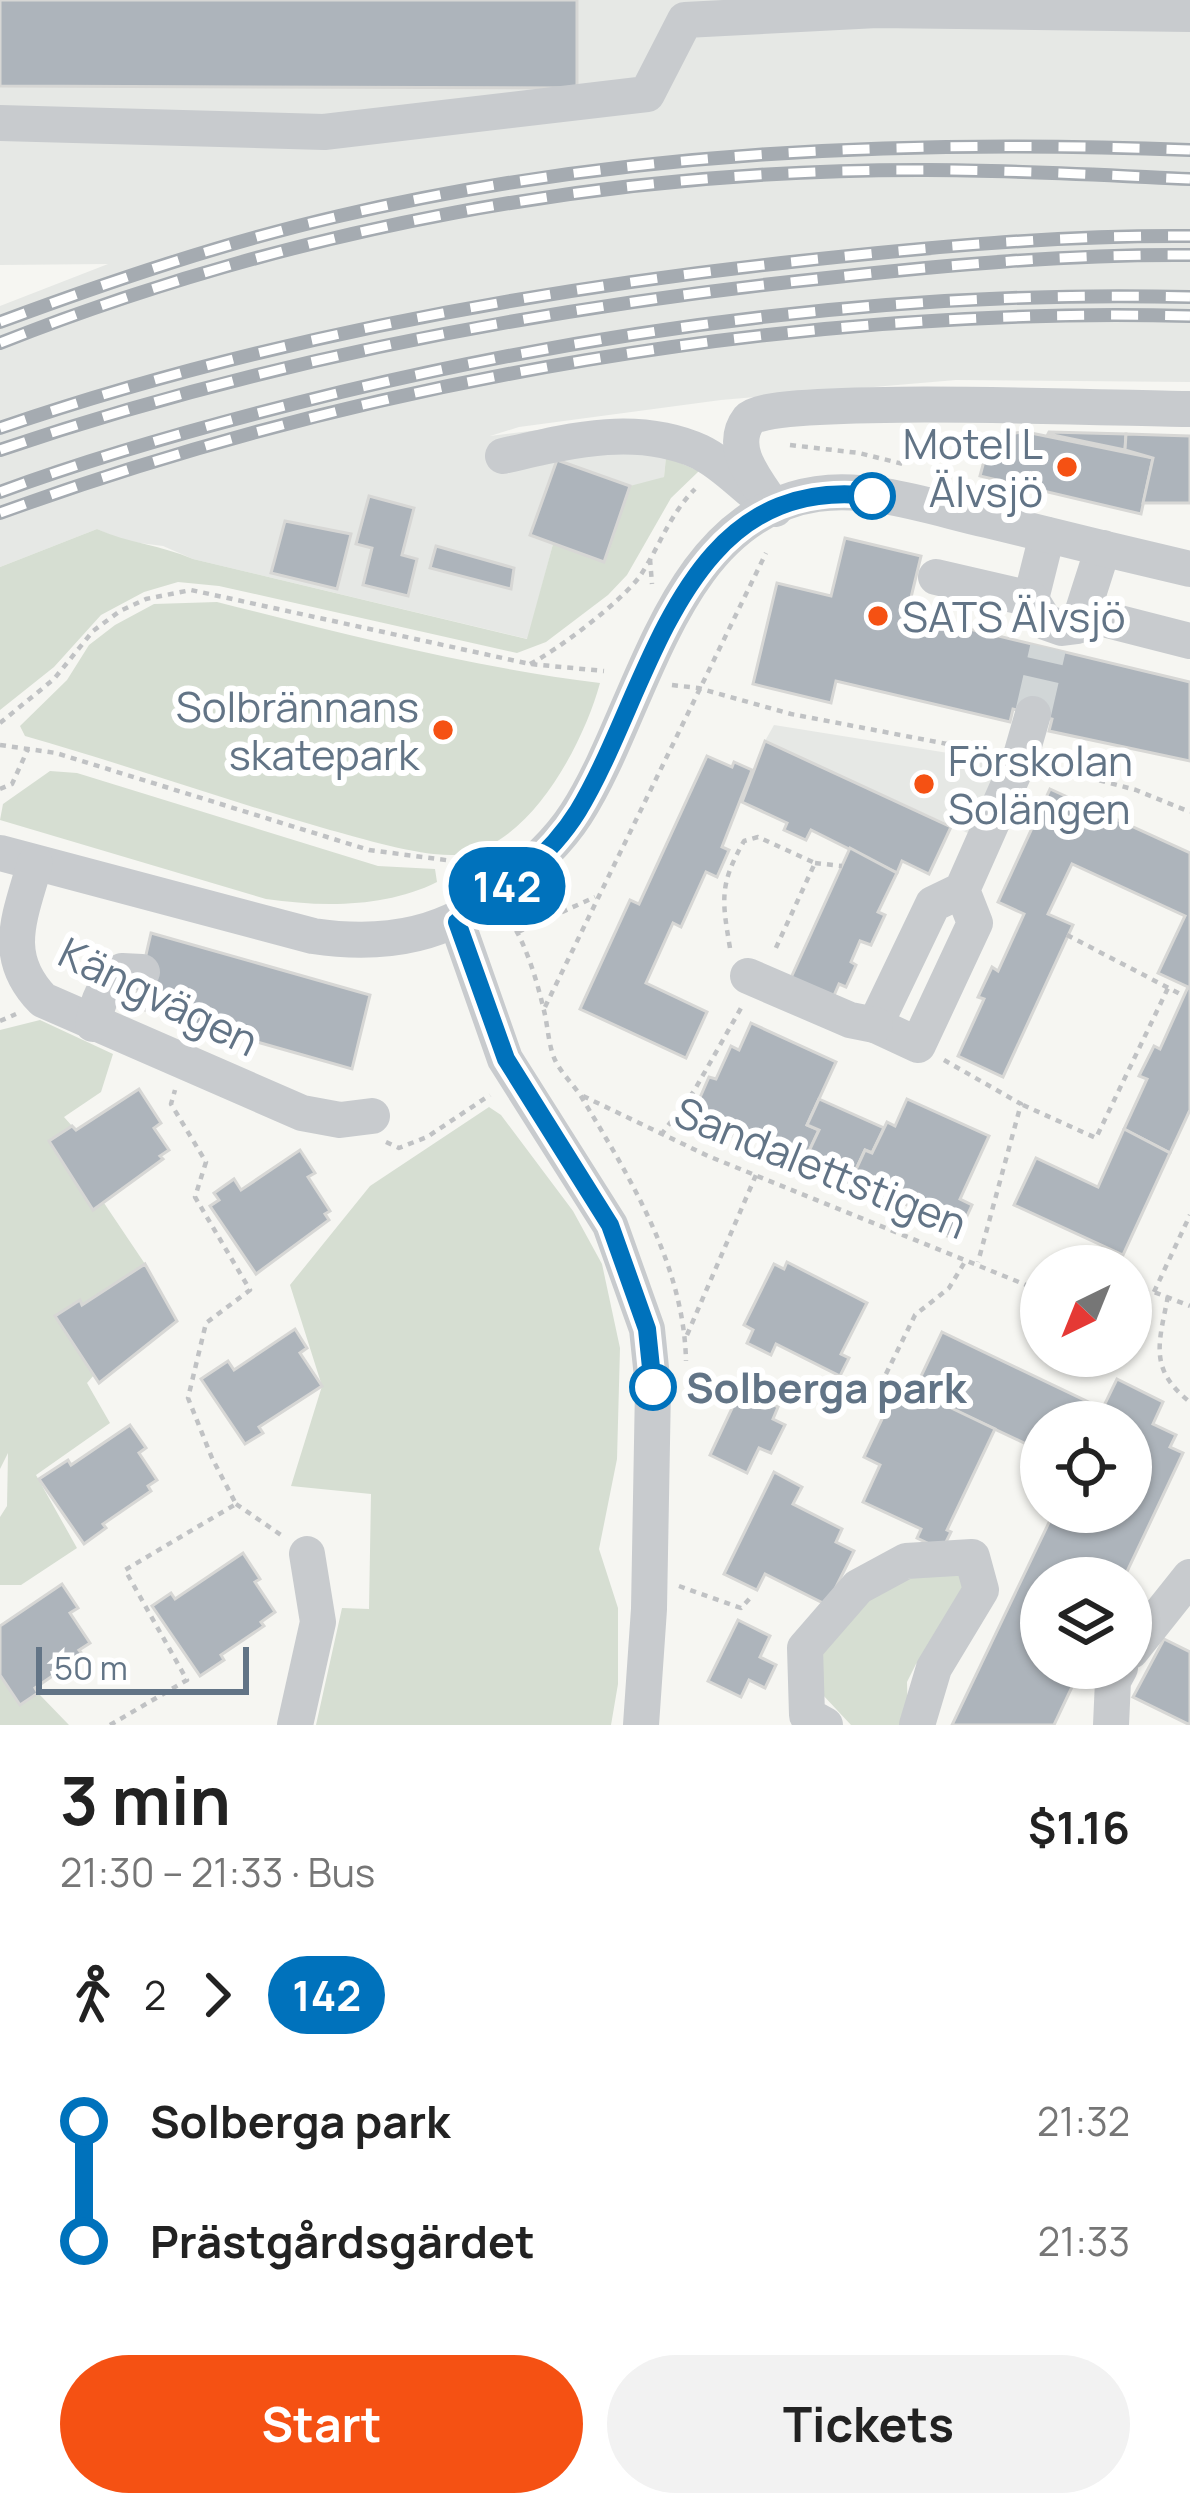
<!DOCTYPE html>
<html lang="en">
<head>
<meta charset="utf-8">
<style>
  :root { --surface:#fff; --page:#f2f2f2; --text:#222; --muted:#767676; --accent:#f55113 }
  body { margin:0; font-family:Manrope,sans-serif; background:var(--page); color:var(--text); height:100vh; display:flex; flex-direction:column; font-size:45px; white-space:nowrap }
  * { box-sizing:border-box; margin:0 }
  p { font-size:39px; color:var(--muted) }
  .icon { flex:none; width:66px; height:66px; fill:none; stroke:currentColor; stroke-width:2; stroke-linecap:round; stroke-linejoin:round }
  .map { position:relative; height:1725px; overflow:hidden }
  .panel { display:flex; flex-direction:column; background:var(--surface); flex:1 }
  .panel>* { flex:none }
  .badge { padding:0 24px; border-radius:39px; font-size:42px; line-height:78px }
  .needle { width:78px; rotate:223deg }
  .fabs { position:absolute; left:1020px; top:1245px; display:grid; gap:24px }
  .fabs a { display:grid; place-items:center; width:132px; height:132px; border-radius:50%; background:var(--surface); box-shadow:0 3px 9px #0004; font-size:60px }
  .scale { position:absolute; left:36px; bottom:30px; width:213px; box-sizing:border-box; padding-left:12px; border:6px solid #627486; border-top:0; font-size:33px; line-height:42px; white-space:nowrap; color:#627486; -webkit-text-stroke:9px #fff; paint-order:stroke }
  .map>.badge { position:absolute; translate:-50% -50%; box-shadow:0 0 0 6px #fff }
  .legs { display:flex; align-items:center; gap:18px; height:132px; padding:0 60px; font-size:39px }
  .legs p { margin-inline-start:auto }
  .summary { display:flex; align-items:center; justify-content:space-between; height:204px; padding:0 60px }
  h1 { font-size:66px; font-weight:700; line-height:90px }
  .action { display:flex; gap:24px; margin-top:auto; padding:24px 60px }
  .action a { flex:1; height:138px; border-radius:72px; background:var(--accent); color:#fff; font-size:48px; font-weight:700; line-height:138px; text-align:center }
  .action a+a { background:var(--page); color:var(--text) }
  ul { padding:0 60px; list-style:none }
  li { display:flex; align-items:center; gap:42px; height:120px; font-size:45px }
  li i { display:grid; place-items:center; width:18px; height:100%; margin:0 15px; background:currentColor }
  li i::after { content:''; width:30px; height:30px; margin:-15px; border:9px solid; border-radius:50%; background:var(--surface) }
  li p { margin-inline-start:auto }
  li:first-child i { background:linear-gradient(#0000 50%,currentColor 0) }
  li:last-child i { background:linear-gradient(currentColor 50%,#0000 0) }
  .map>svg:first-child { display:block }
  .built { fill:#e6e8e5 }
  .green { fill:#d6ded2 }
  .building { fill:#adb4bb; stroke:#d7d7d5; stroke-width:3 }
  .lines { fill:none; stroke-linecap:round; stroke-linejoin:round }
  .minor-tunnel { stroke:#d1d6d7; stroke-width:36; stroke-dasharray:36 18; stroke-linecap:butt }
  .path { stroke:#c0c2c4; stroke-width:4.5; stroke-dasharray:6 6; stroke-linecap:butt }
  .minor { stroke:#c8cbce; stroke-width:36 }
  .rail-casing { stroke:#a5abb1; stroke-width:14 }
  .rail { stroke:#fff; stroke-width:9; stroke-dasharray:27; stroke-linecap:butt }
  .line-1-casing { stroke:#fff; stroke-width:27 }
  .line-1 { stroke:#0072bc; stroke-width:18 }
  .poi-dot { fill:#f55113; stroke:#fff; stroke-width:4.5 }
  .stop-1-dot { fill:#fff; stroke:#0072bc; stroke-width:6 }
  .labels { text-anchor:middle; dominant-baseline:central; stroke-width:12; stroke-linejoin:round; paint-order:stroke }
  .poi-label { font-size:42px; fill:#627486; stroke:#fff; text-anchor:end }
  .street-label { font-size:42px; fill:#627486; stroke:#fff }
  .stop-label { font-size:42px; font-weight:bold; fill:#627486; stroke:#fff; text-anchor:start }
</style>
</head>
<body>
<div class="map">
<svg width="1190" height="1725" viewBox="0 0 1190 1725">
  <rect width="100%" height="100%" fill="#f6f6f2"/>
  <g class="built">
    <polygon points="0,0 1190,0 1190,382 956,380 721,400 519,427 490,436 586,424 666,457 664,477 650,483 604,562 553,544 528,639 193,559 163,546 124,541 97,529 0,567 0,306 108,264 0,265"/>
    <polygon points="774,725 998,761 972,835 765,741"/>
  </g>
  <g class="green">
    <path d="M666,457l33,14 -28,27 -44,77 -19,20 -62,47 -29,11 -298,-67 -41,-4 -34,10 -43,23 -47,52 -54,43v-143l97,-38c31,14 64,16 96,30l334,80 26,-95 50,17 27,-75 34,-9z"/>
    <path d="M217,602c127,32 253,65 383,81 -16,59 -68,160 -136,171 -33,6 -100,-15 -134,-24 -102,-29 -203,-65 -305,-94l-5,-10 47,-46 22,-35 26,-20 39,-21z"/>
    <path d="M50,771l27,2 301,93 57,3 2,13c-52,26 -115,25 -171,17l-266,-79 3,-16z"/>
    <polygon points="40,1020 113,1054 101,1092 64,1117 72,1126 49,1141 93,1209 104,1203 145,1264 82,1305 79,1301 56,1316 94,1375 87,1383 110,1423 36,1475 77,1548 21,1585 0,1585 0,1517 7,1506 8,1453 0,1469 0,1030"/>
    <polygon points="489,1107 501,1115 573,1211 602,1264 620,1348 617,1459 599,1549 618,1608 618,1684 611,1725 316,1725 342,1608 369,1609 371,1494 291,1486 322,1386 290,1285 370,1186"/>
    <polygon points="924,1571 959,1575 967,1589 930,1653 916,1664 907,1682 908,1725 851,1725 822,1694 822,1646 848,1611"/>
    <polygon points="0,1675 20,1704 38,1693 69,1725 0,1725"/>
  </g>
  <g class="building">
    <polygon points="0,0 577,0 577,88 0,86"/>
    <polygon points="1026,432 1153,458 1141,514 980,476 991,435"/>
    <polygon points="1049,432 1126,434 1125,450 1048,434"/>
    <polygon points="1126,434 1190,436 1190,503 1143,503 1153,458 1125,450"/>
    <polygon points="557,460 630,486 604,562 530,535"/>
    <polygon points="369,496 414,508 402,555 417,559 408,596 363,585 372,548 356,544"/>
    <polygon points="285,521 351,534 337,589 271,573"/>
    <polygon points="845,538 921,556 907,614 1190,682 1190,761 1049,731 1052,719 1013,709 1010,722 836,681 831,703 753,684 777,583 831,596"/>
    <polygon points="436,546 514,568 511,589 430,568"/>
    <polygon points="765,741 951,827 929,874 902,861 897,873 811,830 806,840 784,830 787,823 742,802"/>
    <polygon points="707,756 732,767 734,762 752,770 722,847 729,850 717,877 706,872 681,927 673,923 646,983 707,1012 686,1058 580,1009 630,900 639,904"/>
    <polygon points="1050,789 1190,853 1190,1110 1170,1153 1124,1129 1147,1079 1139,1076 1154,1046 1160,1049 1188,987 1158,973 1185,916 1072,864 1048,914 1073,925 1003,1077 958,1056 984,999 978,997 992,967 998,971 1024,914 998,902"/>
    <polygon points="850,848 897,873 878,912 885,915 871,945 860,941 851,962 856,965 846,987 839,984 832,1000 790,980"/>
    <polygon points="151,933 370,995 352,1069 134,1007"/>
    <polygon points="751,1023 836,1062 807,1125 819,1130 801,1168 768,1153 772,1144 735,1127 731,1136 691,1118 709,1077 716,1079 731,1046 739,1050"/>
    <polygon points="139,1089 161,1123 154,1128 169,1150 160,1156 163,1159 93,1210 49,1141 72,1126 76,1130"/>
    <polygon points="819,1099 884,1128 872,1153 865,1150 847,1189 801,1168 819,1130 807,1125"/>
    <polygon points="907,1099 989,1136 960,1199 972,1205 956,1240 924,1226 929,1215 889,1197 884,1206 847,1189 865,1150 872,1153 887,1122 895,1126"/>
    <polygon points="1124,1129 1170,1153 1123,1255 1014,1205 1036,1158 1098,1187"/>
    <polygon points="300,1150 315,1173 308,1177 330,1211 325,1214 329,1220 256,1274 210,1206 219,1200 214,1193 234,1179 241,1190"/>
    <polygon points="787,1262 867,1303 841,1354 849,1358 840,1376 776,1344 771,1355 747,1343 753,1330 744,1325 774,1264 784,1269"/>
    <polygon points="145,1264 177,1321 99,1383 55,1316 80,1300 82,1305"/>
    <polygon points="295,1329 307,1348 300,1353 322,1386 259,1427 263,1433 245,1444 201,1379 228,1361 234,1370"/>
    <polygon points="942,1332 1103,1409 1096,1422 1041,1422 1041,1451 914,1391"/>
    <polygon points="1117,1379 1163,1402 1153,1424 1176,1435 1170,1447 1183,1453 1124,1578 1041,1578 1041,1668 1081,1668 1054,1725 952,1725 1054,1512 1131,1512 1131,1422 1096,1422"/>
    <polygon points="899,1383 995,1429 947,1530 951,1532 942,1550 917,1538 921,1529 863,1502 880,1465 864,1457"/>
    <polygon points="741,1389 778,1407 773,1419 785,1425 771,1453 759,1448 747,1473 710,1455"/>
    <polygon points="130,1425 146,1448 139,1453 157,1480 148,1486 151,1491 103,1524 106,1528 84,1544 39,1479 68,1460 71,1465"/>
    <polygon points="774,1472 802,1487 793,1504 842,1529 836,1542 854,1551 827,1605 765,1574 757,1590 724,1574"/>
    <polygon points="243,1553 260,1579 255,1582 275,1612 261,1622 264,1626 221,1655 224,1660 200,1676 152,1606 171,1593 175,1599"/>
    <polygon points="62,1584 78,1608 70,1613 90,1643 79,1650 83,1655 35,1688 38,1693 20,1705 0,1675 0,1626"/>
    <polygon points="738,1620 770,1636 760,1657 776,1665 765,1688 749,1680 741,1697 708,1681"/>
    <polygon points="1164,1639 1190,1652 1190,1725 1133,1697"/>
  </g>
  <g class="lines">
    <polyline class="minor-tunnel" points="1033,714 1048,648"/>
    <g class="path">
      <polyline points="790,445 859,453 903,464"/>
      <polyline points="650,559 652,584"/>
      <path d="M530,664c28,-14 92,-63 110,-88 20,-30 29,-61 55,-87"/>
      <polyline points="672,685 698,688 791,714 989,752"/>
      <polyline points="0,723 54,679 93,631 120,611 146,599 191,590 530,664 604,671"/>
      <polyline points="0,745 56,753 369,850 468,863 476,871"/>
      <polyline points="1053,768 1136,790 1190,812"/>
      <polyline points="0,789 12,784 28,749"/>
      <polyline points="815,863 842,866"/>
      <path d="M510,920c17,26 28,64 35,95 3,14 4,32 10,45 6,13 19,25 27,38 48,80 102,167 104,263"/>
      <polyline points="518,932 595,897"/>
      <polyline points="1067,935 1184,996"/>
      <path d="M730,948c-8,-48 -11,-63 14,-107l14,-4 57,26 -41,89"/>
      <polyline points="545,1007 766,553"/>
      <polyline points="0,1021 16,1014"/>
      <polyline points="944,1060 1021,1104 978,1262"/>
      <polyline points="583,1096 708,1156 1041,1291"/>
      <polyline points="1023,1105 1096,1138 1168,988"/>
      <polyline points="661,1135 694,1091 741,1008"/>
      <polyline points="386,1142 399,1148 427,1137 490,1095"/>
      <polyline points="1154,1292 1190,1215"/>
      <polyline points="1131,1294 1154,1292 1190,1306"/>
      <path d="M1168,1296c-9,47 -20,73 22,106"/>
      <polyline points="687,1335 756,1175"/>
      <polyline points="886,1374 915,1315 949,1288 966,1260"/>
      <polyline points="236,1504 281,1535"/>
      <polyline points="679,1586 741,1608 751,1597"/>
      <polyline points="110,1725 187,1680 125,1570 236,1504 212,1458 188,1398 206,1323 250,1290 195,1197 206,1162 171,1104 175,1090"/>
    </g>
    <g class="minor">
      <polyline points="0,123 324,132 647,94 685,20 877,10 1190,14"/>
      <path d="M503,456c65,-15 133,-33 197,-4 19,9 37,27 53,40"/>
      <path d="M775,509c-16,-25 -49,-60 -26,-90 20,-25 386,-10 441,-10"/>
      <polyline points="1047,535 1031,599 1045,622 1062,628 1078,626 1103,548"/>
      <polyline points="936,577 1031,599"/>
      <polyline points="1084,614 1190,641"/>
      <path d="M0,853l313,83c75,11 135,-1 194,-50 26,-22 51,-44 69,-72 67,-103 95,-299 241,-320 56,-8 117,14 170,26 68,17 135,33 203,49"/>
      <path d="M35,863c-15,54 -35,93 8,137l259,113 38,7 32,-4"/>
      <polyline points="962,890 975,923 918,1045 875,1025 933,904 962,890 1020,759 1033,714"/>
      <polyline points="457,922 505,1059 610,1225 647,1329 653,1387 649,1609 641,1725"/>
      <polyline points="748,976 850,1020 875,1025"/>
      <path d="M93,1024c5,-23 10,-38 29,-53l20,1"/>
      <polyline points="1131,1651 1190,1577"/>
      <polyline points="295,1725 318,1622 307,1554"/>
      <polyline points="825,1725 807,1715 805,1648 858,1587 906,1561 972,1557 981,1590 934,1668 917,1725"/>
      <polyline points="1111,1725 1113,1681 1120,1668"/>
    </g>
    <defs>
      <g id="rail">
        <path d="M0,322c111,-41 223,-79 339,-106 278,-65 567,-77 851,-66"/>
        <path d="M0,343c295,-116 609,-174 926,-173 88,0 176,5 264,9"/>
        <path d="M0,428c257,-88 530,-138 800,-167 129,-14 260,-26 390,-25"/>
        <path d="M0,450c267,-91 547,-143 827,-172 120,-13 242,-24 363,-23"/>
        <path d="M0,492c111,-41 226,-72 341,-100 277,-66 564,-102 849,-95"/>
        <path d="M0,513c371,-135 795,-207 1190,-197"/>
      </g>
    </defs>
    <use href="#rail" class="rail-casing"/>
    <use href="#rail" class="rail"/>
  </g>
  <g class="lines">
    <defs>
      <path id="line-1" d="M653,1387l-6,-58 -37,-104 -104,-166 -49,-137c45,-30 92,-64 121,-111 75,-124 102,-338 294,-315"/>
    </defs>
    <use href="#line-1" class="line-1-casing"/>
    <use href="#line-1" class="line-1"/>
  </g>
  <g class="poi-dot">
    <circle cx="1067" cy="467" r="12"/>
    <circle cx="878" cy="616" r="12"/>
    <circle cx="443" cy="730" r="12"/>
    <circle cx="924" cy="784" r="12"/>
  </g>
  <g class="stop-1-dot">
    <circle cx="872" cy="496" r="21"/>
    <circle cx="653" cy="1387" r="21"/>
  </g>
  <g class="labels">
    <g class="poi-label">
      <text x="1043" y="443">Motel L<tspan x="1043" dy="48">Älvsjö</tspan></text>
      <text x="902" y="616" text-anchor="start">SATS Älvsjö</text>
      <text x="419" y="706">Solbrännans<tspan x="419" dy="48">skatepark</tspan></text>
      <text x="948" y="760" text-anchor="start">Förskolan<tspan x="948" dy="48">Solängen</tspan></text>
    </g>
    <g class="street-label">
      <text transform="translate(159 996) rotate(26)">Kängvägen</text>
      <text transform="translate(821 1167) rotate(22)">Sandalettstigen</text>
    </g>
    <g class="stop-label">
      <text x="686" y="1387">Solberga park</text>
    </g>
  </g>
</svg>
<div class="fabs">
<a><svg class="needle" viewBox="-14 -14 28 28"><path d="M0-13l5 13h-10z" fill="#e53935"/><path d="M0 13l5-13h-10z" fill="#767676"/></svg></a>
<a><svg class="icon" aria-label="locate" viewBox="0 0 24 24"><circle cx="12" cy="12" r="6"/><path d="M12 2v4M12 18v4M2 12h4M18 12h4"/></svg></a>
<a><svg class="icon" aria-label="layers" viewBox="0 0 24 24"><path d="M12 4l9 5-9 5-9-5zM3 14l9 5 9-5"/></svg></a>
</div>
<div class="scale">50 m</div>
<b class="badge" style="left:507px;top:886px;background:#0072bc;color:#fff">142</b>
</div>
<section class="panel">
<div class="summary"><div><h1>3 min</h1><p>21:30 – 21:33 · Bus</p></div><b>$1.16</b></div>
<div class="legs"><svg class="icon" aria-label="walk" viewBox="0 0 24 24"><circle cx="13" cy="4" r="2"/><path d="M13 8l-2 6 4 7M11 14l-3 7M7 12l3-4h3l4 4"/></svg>2<svg class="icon" aria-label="forward" viewBox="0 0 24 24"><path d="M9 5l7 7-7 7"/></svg><b class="badge" style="background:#0072bc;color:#fff">142</b></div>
<ul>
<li><i style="color:#0072bc"></i><b>Solberga park</b><p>21:32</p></li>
<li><i style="color:#0072bc"></i><b>Prästgårdsgärdet</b><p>21:33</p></li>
</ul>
<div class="action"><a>Start</a><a>Tickets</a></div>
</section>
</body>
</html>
